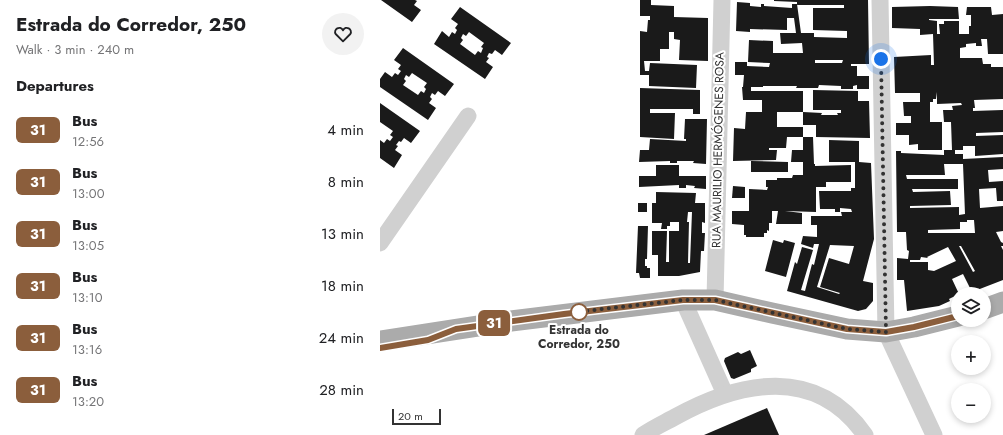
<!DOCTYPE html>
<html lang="en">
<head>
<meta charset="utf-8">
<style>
  :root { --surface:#fff; --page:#f2f2f2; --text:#202124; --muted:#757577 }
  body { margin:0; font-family:Jost,sans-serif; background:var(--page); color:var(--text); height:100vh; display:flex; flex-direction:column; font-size:15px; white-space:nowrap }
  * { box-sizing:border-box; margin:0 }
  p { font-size:13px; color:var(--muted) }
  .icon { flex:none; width:22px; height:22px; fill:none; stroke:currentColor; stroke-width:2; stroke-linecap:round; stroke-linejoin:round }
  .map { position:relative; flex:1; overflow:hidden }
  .panel { display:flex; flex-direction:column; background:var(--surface); width:380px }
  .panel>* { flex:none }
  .badge { padding:0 8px; border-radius:6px; font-size:14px; line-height:26px }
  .tools { position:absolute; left:571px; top:287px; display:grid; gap:8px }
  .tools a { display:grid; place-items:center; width:40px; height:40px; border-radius:50%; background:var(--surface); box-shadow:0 2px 6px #0003; font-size:20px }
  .scale { position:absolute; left:12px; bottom:10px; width:49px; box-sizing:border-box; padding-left:4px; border:2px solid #333; border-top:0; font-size:11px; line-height:14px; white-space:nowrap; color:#333; -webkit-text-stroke:3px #fff; paint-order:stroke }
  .you { position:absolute; width:20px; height:20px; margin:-10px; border:3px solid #fff; border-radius:50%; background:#1a73e8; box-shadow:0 0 0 6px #1a73e833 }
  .map>.badge { position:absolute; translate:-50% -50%; box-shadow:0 0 0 2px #fff }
  h2 { padding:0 16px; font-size:15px; line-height:36px }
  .round { display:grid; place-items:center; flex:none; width:42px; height:42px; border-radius:21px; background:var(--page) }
  .overview { display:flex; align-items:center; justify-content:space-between; height:68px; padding:0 16px }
  h1 { font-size:19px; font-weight:700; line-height:30px }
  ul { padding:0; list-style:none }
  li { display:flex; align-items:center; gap:12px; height:52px; padding:0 16px }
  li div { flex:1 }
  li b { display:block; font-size:15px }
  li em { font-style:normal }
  li .badge { min-width:44px; font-weight:700; text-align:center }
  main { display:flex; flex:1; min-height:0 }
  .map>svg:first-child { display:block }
  .building { fill:#1a1a1a; fill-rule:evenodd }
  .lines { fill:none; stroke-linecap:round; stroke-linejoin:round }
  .minor { stroke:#d0d0d0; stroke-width:17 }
  .major { stroke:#ababab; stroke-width:21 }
  .line-casing { stroke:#fff; stroke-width:9 }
  .line { stroke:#8b5e3c; stroke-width:6 }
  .walk { stroke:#333; stroke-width:4; stroke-dasharray:0 7.2 }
  .stop-dot { fill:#fff; stroke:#8b5e3c; stroke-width:2 }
  .labels { text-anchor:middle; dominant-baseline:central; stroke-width:4; stroke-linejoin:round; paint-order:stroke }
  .street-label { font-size:12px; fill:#333; stroke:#fff }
  .stop-label { font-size:12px; font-weight:bold; fill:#333; stroke:#fff }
</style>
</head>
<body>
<main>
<section class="panel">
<div class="overview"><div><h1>Estrada do Corredor, 250</h1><p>Walk · 3 min · 240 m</p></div><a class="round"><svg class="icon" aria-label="heart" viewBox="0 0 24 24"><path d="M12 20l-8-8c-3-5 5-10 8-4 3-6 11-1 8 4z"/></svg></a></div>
<h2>Departures</h2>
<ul>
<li><span class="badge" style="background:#8b5e3c;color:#fff">31</span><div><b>Bus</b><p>12:56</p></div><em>4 min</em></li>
<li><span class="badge" style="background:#8b5e3c;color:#fff">31</span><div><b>Bus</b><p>13:00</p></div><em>8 min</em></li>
<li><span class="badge" style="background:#8b5e3c;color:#fff">31</span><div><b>Bus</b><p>13:05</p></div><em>13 min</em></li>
<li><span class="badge" style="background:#8b5e3c;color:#fff">31</span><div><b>Bus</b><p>13:10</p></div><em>18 min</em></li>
<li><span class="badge" style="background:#8b5e3c;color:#fff">31</span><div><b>Bus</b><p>13:16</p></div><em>24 min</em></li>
<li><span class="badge" style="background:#8b5e3c;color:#fff">31</span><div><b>Bus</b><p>13:20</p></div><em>28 min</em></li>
</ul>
</section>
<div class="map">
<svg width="623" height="435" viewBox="0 0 623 435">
  <rect width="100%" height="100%" fill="#fff"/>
  <g class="building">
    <polygon points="1,0 35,0 37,1 34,5 41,10 32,22"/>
    <polygon points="260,0 271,0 271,5 294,6 294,17 328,18 328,61 299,60 300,40 294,39 294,32 289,32 289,49 280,49 280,61 264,61 265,71 269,71 270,63 317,65 316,88 269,86 269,75 260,75 260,31 267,32 268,20 270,20 270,16 260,16"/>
    <path d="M394,0h94l1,64h-18v2h6v10h12v13h-12v-4l-4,1v3h-12v-3l-22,-1 -1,3h-22l1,-2h-34v1h-12v4h52v21h-26v15h26v10h10l1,27h1v2l36,-1v17h-25v5h-10v25l-31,-1 17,2v11h-26l2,-13h-6v12h-3v8l-2,-1v3h-3v4h-18v-2h-2v-10l-12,-1v-13h17v-22l18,1 1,-3h-2v-7h11v-2h15l1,-3h10v-13h-12l1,-12h11v-13h-16l-1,11h-17v2h8l-1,10 -43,1 1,-33 11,1 1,-17h16v-12h-19l-1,-13h1l1,-12h-9v-13h12v4l22,1 1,-4 -22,-1 1,-22 24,1v12h30l-1,-10 -21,1 -1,-11h16l-2,-15h-7v12l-37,-1v3l-14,-1 1,-29 13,1v3l11,1v-3h3v2l28,2v-4h5l4,29h13v4l33,1v-7l-34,-1v-22h31v-3h-47v-3l-23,-1zM435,60h28l-1,3h-27z"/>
    <path d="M550,6l28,1 1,12h-30v1l8,1v13h3l-1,-10h5v-3h15v13h10v-8h2v-11h-5l1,-8h24l1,8 11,-1v40h-15l-1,-15h-6l1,7h-6v-3l-10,1v3l-6,1v10h22l1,6h8v3h12v32l-29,1 1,8h-2v3l30,-1v22l-27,1v3l27,-1v19l-28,2v-10h-12v4h-8v4h8v5l40,-2v12l-15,1 1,12 14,-1v20h-6l-1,-13 -17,1 1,19 23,-2v25l-7,1 5,10 2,1v3h-2l2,4v30l-31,12 -9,-18 -11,5 7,15 -10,5 1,2 -11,5 -32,5 -3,-31h-7v-22l11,1 1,-8 -2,-1 -1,-18h-9l-1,-81h5v2l43,2v-5h8l-1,-28h-7l-1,-12h10l-1,-4 10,-1 -1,-2 -24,1v-12l-1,7h-3v3h-3v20h12v28h-24v-6l-9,1v-10h-13v-12h15v-7h-7l-1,-14h17v-9h-25l-1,-36 37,-2v10h3l-1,-31 -13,1v-6l-28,-1v-21zM564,164h19l2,50 -6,1v-8l-49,1v-2l41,-1 -1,-14 -37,1 -1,-3h46v-10h-51l-1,-4h39zM587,220h7l1,13h-47v-3l32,-1v-7h7zM579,246h2l14,25 -2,1zM568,247l8,14 -22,10 -6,-1v-8h-18v-2h10l1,-3 7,1 -1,-1z"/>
    <path d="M80,7l51,36 -9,12 -7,-5 -3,4 -3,-1 -2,4 2,1 -3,4 7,5 -8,12 -51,-35 8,-13 7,6 3,-5 3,2 2,-4 -2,-2 3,-4 -7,-5zM89,32l15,11 -3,4 2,1 -2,5 -3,-2 -3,4 -15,-11 3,-4 -2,-2 2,-4 3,2z"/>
    <path d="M23,48l51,36 -9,12 -7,-5 -3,4 -3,-2 -2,4 2,2 -3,4 7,5 -8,12 -48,-33v-8l5,-7 7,5 3,-4 3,2 3,-4 -3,-2 3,-4 -7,-5zM32,73l15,10 -3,4 2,2 -2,4 -3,-2 -3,4 -15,-10 3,-4 -2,-2 2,-4 3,2z"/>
    <polygon points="260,88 320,90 320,114 313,114 313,109 270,109 270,113 295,113 294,139 260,137"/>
    <polygon points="433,90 478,91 478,101 489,101 490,138 436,137 436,125 423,125 423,112 442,113 441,115 458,115 457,113 461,113 461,110 433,110"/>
    <polygon points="0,103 40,131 31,143 24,138 21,142 19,141 16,145 18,146 15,150 22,155 14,168 0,158 0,140 4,143 7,139 10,141 13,137 10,135 13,131 0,122"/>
    <polygon points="305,119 327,119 326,164 313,163 314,161 297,161 297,163 290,163 290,161 259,162 260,150 269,150 270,139 306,141 306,139 304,139"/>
    <path d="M449,140l30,1v21l12,1 3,76 -11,42 10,2v18l-7,8 -8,2 -71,-20 8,-29 2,2 5,-17 11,3 -12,40 4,1 7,-27 2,1 5,-21h-5l-1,4 -12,-4 2,-8 14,1v-12h-6v-9h31l-1,-4h11l-1,-3 -11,-1v4h-5v-3h-15l-1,-18h32v-3h4v-26h-26zM450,245l24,1 -5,18 -20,-6 -9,29 20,6 -1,1 -22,-7z"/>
    <polygon points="371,161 408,162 408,172 371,172"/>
    <polygon points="276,165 299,165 299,176 326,176 326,189 314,188 315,186 306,185 306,188 299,188 299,185 259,187 259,176 276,176"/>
    <polygon points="353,186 365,187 365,198 352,198"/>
    <path d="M276,192l40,1 -1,10h10v20l-3,-1v11h3l-1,18h-3l-1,21 -21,4h-21v-21h-6v-24h15l-1,31h3v-31h10v-9h-9v4h-3v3h-6l1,-6h-10v-20h4zM308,212h4l-2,51h-2l1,-41h-2z"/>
    <rect x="258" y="203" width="9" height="9"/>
    <polygon points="258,226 268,226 267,259 265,259 265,266 267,266 267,268 270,268 270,278 260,278 259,273 256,273"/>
    <polygon points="393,240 403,243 404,240 415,243 406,277 385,271"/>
    <polygon points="370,350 377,366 371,369 371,372 354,379 351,378 344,361 345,358 358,352 361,354"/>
    <polygon points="387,408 399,435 324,435"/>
  </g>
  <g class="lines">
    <g class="minor">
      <polyline points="500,0 506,332 554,435"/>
      <polyline points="0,243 88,116"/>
      <polyline points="303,300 345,394"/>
      <polyline points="335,300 342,0"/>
      <path d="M263,435c10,-7 21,-12 32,-18 65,-36 141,-52 190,18"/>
    </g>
    <g class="major">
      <polyline points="604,309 623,302"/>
      <polyline points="0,341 131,321 303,300 335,300 392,313 467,329 506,332 534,327 578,316"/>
    </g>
  </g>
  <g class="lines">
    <defs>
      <polyline id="line" points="0,348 48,340 76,329 184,314 303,300 335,300 467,329 506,332 534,327 578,316"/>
    </defs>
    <use href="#line" class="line-casing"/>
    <use href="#line" class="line"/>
    <polyline class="walk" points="199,312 196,312 303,300 335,300 467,329 506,332 501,59"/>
  </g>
  <circle class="stop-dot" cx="199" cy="312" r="8"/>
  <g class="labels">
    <g class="street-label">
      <text transform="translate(338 150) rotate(-89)">RUA MAURILIO HERMÓGENES ROSA</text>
    </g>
    <g class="stop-label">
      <text x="199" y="330">Estrada do<tspan x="199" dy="14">Corredor, 250</tspan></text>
    </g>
  </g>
</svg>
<div class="tools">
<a><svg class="icon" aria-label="layers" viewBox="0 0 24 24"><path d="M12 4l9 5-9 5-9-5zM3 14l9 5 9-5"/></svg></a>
<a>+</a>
<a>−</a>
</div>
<div class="scale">20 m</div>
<div class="you" style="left:501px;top:59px"></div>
<b class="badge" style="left:114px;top:323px;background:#8b5e3c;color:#fff">31</b>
</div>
</main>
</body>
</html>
